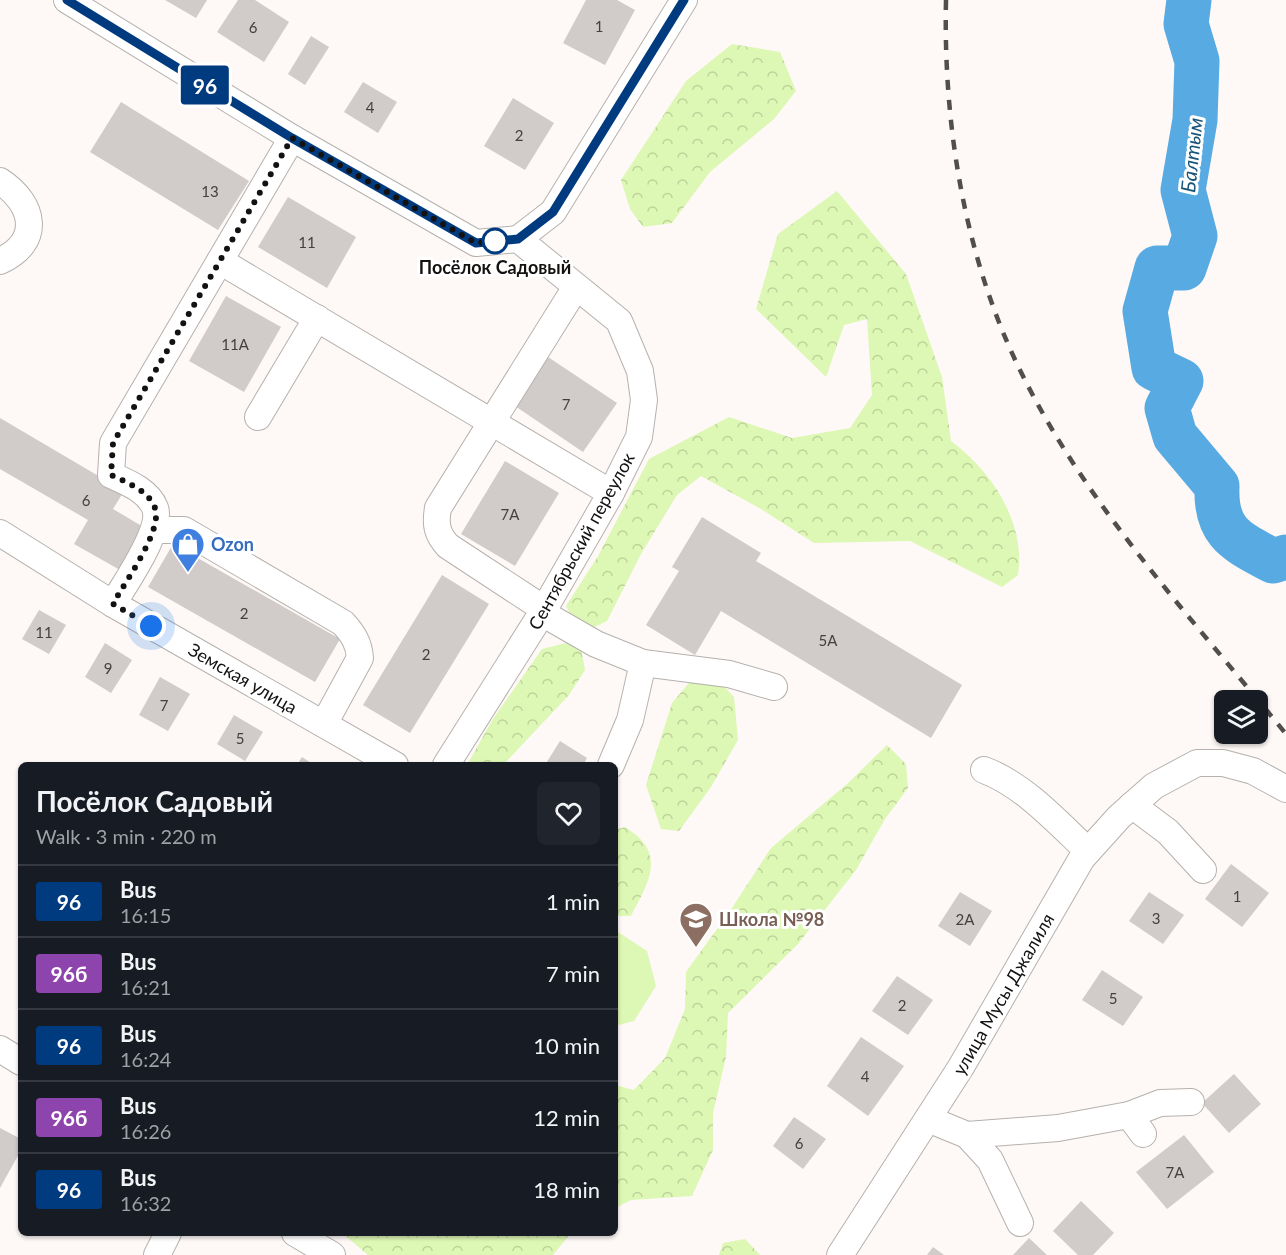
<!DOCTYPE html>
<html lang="en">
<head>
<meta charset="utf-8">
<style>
  :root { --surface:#171b24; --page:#20242c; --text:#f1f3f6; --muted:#9ea1a6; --line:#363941 }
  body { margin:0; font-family:Lato,sans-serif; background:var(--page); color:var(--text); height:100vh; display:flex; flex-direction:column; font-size:22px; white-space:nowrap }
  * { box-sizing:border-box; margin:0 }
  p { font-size:20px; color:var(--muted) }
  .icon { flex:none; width:33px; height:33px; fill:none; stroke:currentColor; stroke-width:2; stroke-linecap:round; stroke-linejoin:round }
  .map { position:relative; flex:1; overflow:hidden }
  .details { position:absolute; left:18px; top:762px; width:600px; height:474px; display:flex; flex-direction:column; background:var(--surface); border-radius:9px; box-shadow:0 2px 4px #0004 }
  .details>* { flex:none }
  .badge { padding:0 12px; border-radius:4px; font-size:21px; line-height:39px }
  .tools { position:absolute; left:1214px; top:690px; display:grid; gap:12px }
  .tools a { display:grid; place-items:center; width:54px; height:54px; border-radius:9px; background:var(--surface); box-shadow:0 2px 4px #0004; font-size:30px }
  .you { position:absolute; width:30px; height:30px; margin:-15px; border:4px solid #fff; border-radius:50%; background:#1a73e8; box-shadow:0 0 0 9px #1a73e833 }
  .map>.badge { position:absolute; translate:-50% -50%; box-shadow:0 0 0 3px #fff }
  .round { display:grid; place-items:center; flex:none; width:63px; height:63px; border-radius:9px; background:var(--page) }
  .summary { display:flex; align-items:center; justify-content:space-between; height:102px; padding:0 18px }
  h1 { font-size:28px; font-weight:700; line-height:45px }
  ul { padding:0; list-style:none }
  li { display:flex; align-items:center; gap:18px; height:72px; padding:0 18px; border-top:2px solid var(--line) }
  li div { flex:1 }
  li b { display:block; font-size:22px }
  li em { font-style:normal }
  li .badge { min-width:66px; font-weight:700; text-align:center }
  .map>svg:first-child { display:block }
  .forest { fill:url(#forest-crowns) }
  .pitch { fill:#ddf7b4 }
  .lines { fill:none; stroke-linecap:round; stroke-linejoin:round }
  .river { stroke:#57aae2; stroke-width:45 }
  .building { fill:#d1cbc9 }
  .minor-casing { stroke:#b5b1ad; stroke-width:28 }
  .minor { stroke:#fff; stroke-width:26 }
  .rail { stroke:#514f4d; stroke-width:4.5; stroke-dasharray:10 10; stroke-linecap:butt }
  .line-casing { stroke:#fff; stroke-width:14 }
  .line { stroke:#003b80; stroke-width:9 }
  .walk { stroke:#141211; stroke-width:6; stroke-dasharray:0 10.8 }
  .stop-dot { fill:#fff; stroke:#003b80; stroke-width:3 }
  .labels { text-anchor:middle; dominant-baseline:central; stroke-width:6; stroke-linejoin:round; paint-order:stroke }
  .number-label { font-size:15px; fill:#43403f }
  .stop-label { font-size:18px; font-weight:bold; fill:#141211; stroke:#fff }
  .street-label { font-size:18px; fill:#141211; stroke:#fff }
  .shop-label { font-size:18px; font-weight:bold; fill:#366cbe; stroke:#fff; text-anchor:start }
  .education-label { font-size:18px; font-weight:bold; fill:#785e54; stroke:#fff; text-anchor:start }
  .water-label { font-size:20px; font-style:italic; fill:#165479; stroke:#fff }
</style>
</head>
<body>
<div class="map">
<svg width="1286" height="1255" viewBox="0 0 1286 1255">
  <defs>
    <pattern id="forest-crowns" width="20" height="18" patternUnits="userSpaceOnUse" patternTransform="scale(1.5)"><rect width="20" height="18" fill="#ddf7b4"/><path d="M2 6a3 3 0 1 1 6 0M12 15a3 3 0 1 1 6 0" fill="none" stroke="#bdd39a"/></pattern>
  </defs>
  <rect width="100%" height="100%" fill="#fef9f6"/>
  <g class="forest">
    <polygon points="732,44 780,52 796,91 774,119 710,172 672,223 643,227 630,209 621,180 686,81"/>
    <path d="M837,191l69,83 36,103 9,64c41,30 75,82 67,134l-16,12 -92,-46 -96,2 -53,-34 -60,-33 -24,19 -36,59 -34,67 -27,13 -14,-28 32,-50 51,-97 80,-42 63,21 58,-10 22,-33 -5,-76 -23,6 -18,52 -70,-68 22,-75z"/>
    <polygon points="566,643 581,649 585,670 569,695 503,765 467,765 493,719 542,649"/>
    <polygon points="694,677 715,677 734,697 738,740 711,787 679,831 661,829 646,785 672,703"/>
    <polygon points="887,745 906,764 908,788 885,819 856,870 798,944 728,1013 726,1057 713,1113 713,1150 692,1196 631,1200 615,1208 615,1085 634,1090 665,1058 685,1009 686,972 732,908 771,848 847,784"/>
    <path d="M625,827c42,26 25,53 6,89h-16v-86z"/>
    <polygon points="342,1233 571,1233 553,1255 368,1255"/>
    <polygon points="745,1239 760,1255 719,1255 723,1243"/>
  </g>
  <polygon class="pitch" points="615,930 647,951 656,986 634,1021 615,1026"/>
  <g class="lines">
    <path class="river" d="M1189,0l-3,24 11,37 -2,59 -12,70 12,46 -11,32h-27l-12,43 9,57 27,13 -14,27 8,28 42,50c-2,47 19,55 56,75l13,-4"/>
  </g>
  <g class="building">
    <polygon points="165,0 207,0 196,18"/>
    <polygon points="238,0 255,0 289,22 264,62 217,32"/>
    <polygon points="586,0 617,0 635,10 605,65 563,43"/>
    <polygon points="311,36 329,47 305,85 288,74"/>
    <polygon points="363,82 397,102 378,133 344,112"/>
    <polygon points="513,98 554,123 525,170 484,146"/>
    <polygon points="121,102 249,181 218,230 90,152"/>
    <polygon points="288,197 356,237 327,288 258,247"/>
    <polygon points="226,296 281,327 244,392 189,361"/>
    <polygon points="548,357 617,403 583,452 515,406"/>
    <polygon points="0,418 124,491 113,509 145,528 120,570 74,544 88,520 0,469"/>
    <polygon points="505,461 559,493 515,566 461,534"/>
    <polygon points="702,517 761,553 756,561 962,685 931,738 721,611 695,655 646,625 679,571 672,567"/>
    <polygon points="173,544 340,639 315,682 148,587"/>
    <polygon points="442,575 489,604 410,733 363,705"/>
    <polygon points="39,610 66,625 49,654 22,639"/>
    <polygon points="105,643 132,660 111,693 85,677"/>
    <polygon points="160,677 190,694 168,731 139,715"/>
    <polygon points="234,715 263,732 245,761 217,744"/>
    <polygon points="560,741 587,758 583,765 545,765"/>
    <polygon points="302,757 314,765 297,765"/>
    <polygon points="1231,864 1269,893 1242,927 1205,899"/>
    <polygon points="960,892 992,911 970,946 938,926"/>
    <polygon points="1149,892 1184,915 1163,944 1129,921"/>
    <polygon points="1102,970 1143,997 1123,1026 1082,1000"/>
    <polygon points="897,976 933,1000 908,1035 872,1011"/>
    <polygon points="861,1037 904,1066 868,1116 827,1086"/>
    <polygon points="1234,1074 1261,1104 1229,1133 1202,1103"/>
    <polygon points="794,1117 826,1139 803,1169 773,1146"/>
    <polygon points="0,1128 21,1139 21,1150 0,1188"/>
    <polygon points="1184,1135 1214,1172 1167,1209 1136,1172"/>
    <polygon points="1081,1201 1114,1233 1093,1255 1078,1255 1053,1231"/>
    <polygon points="1029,1238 1047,1255 1013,1255"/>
    <polygon points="933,1247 944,1255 927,1255"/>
  </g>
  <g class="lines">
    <defs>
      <g id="minor">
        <polyline points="67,0 292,138 476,243 518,239"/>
        <path d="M0,181c35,23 42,61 0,80"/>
        <polyline points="518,239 553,212 684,0"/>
        <polyline points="220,261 611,493"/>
        <polyline points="258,417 317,318"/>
        <path d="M155,530h29l159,93c10,11 16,20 17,35l-36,66"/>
        <polyline points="0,533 113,604 395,765"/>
        <path d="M113,604c12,-21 50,-74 42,-96 -7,-18 -29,-26 -44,-33l2,-32 179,-305"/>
        <path d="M544,609l-96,-63c-11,-12 -13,-21 -10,-38l138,-221"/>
        <polyline points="542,613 596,644 643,663 729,674 774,687"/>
        <polyline points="446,765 542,613 611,493 639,437 644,400 640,371 619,321 518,239"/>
        <polyline points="611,765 630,720 643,663"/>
        <path d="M984,770c40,15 73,52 104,81"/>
        <polyline points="1132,805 1168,832 1203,870"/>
        <polyline points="0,1049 21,1062"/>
        <polyline points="1129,1115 1160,1103 1191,1102"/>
        <polyline points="928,1119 967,1135 990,1160 1020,1223"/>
        <polyline points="967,1135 1058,1128 1129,1115 1143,1134"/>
        <polyline points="295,1233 332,1255"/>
        <polyline points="157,1255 168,1233"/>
        <polyline points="840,1255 961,1067 1082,858 1119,817 1154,786 1197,763 1223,763 1253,771 1286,789"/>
      </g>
    </defs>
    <use href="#minor" class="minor-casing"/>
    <use href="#minor" class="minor"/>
    <path class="rail" d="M946,0c-3,129 20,266 80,382 66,130 169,240 260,352"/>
  </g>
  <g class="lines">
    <defs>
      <polyline id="line" points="67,0 292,138 476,243 518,239 553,212 684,0"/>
    </defs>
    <use href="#line" class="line-casing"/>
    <use href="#line" class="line"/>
    <path class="walk" d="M151,626l-38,-22c11,-21 50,-73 42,-96 -7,-18 -29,-26 -44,-33l2,-32 179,-305 184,105 19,-2"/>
  </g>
  <defs>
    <symbol id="shop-pin" viewBox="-11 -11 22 30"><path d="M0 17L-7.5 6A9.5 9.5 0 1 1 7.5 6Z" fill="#3f7fe0" stroke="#fff"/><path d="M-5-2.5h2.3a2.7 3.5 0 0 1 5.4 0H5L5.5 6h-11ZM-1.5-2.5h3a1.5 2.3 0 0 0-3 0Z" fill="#fff"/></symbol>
    <symbol id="school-pin" viewBox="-11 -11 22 30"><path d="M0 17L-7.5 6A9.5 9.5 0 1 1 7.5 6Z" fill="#8d6e63" stroke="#fff"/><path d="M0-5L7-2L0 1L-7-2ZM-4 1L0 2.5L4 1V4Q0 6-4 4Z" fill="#fff"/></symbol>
  </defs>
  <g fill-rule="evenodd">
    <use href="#shop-pin" x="169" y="525" width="38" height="52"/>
    <use href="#school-pin" x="677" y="900" width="38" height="52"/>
  </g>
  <circle class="stop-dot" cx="495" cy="241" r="12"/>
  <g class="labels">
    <g class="number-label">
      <text x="599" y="26">1</text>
      <text x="253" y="27">6</text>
      <text x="370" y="107">4</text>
      <text x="519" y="135">2</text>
      <text x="210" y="191">13</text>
      <text x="307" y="242">11</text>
      <text x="235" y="344">11А</text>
      <text x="566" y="404">7</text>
      <text x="86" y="500">6</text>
      <text x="510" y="514">7А</text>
      <text x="244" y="613">2</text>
      <text x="44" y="632">11</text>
      <text x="828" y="640">5А</text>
      <text x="426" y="654">2</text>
      <text x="108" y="668">9</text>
      <text x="164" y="705">7</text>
      <text x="240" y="738">5</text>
      <text x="1237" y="896">1</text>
      <text x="1156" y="918">3</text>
      <text x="965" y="919">2А</text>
      <text x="1113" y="998">5</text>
      <text x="902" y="1005">2</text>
      <text x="865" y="1076">4</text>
      <text x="799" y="1143">6</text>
      <text x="1175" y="1172">7А</text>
    </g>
    <g class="stop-label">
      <text x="495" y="267">Посёлок Садовый</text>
    </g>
    <g class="street-label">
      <text transform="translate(581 541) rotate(-61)">Сентябрьский переулок</text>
      <text transform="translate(243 678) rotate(30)">Земская улица</text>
      <text transform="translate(1003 994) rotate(-60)">улица Мусы Джалиля</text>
    </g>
    <g class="shop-label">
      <text x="211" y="544">Ozon</text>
    </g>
    <g class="education-label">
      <text x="719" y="919">Школа №98</text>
    </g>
    <g class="water-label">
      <text transform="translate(1191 155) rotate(-84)">Балтым</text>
    </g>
  </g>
</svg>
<div class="tools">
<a><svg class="icon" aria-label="layers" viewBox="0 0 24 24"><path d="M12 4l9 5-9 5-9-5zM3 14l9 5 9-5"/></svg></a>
</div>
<div class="you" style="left:151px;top:626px"></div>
<b class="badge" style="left:205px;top:85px;background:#003b80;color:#fff">96</b>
<section class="details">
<div class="summary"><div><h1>Посёлок Садовый</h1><p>Walk · 3 min · 220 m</p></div><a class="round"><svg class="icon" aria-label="heart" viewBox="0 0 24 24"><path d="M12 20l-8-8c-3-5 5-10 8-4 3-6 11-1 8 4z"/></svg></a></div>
<ul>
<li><span class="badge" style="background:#003b80;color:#fff">96</span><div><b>Bus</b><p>16:15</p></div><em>1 min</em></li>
<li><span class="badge" style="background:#8e44ad;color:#fff">96б</span><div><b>Bus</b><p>16:21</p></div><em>7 min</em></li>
<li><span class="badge" style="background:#003b80;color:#fff">96</span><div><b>Bus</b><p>16:24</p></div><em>10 min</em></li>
<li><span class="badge" style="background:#8e44ad;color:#fff">96б</span><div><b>Bus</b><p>16:26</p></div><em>12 min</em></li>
<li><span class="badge" style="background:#003b80;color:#fff">96</span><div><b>Bus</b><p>16:32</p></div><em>18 min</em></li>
</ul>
</section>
</div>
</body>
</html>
